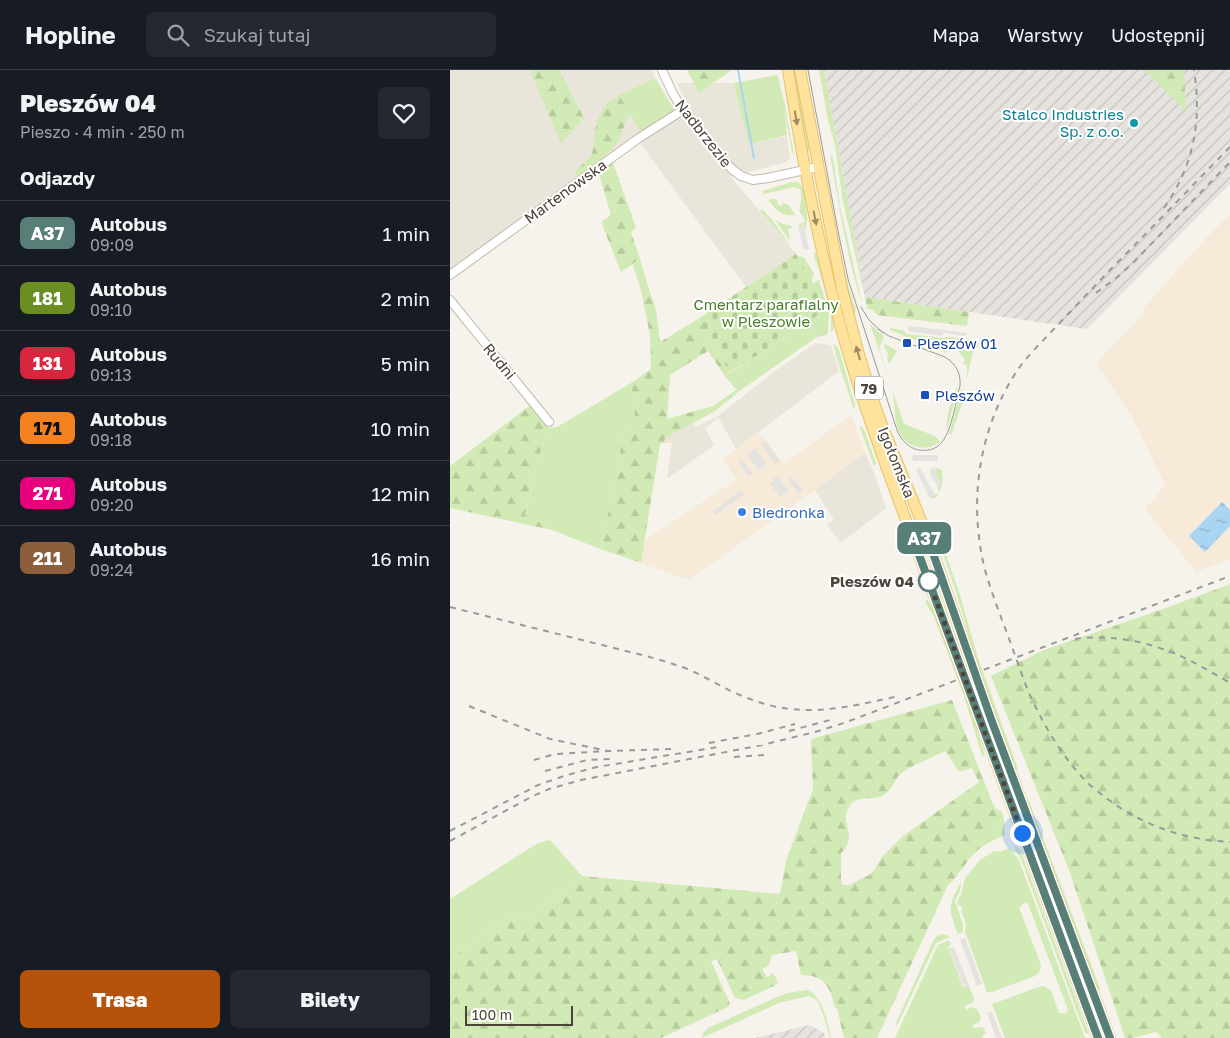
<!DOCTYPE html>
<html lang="pl">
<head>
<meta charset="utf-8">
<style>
  :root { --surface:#171b24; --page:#242831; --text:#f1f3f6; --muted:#9ea1a6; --line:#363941; --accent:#b45309 }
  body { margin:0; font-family:"Golos Text",sans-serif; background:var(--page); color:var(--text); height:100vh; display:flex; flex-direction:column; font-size:19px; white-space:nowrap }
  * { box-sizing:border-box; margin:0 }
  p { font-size:16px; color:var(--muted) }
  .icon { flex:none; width:28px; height:28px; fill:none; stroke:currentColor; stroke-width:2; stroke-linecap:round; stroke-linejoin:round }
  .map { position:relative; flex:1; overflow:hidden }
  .details { display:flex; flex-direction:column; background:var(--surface); width:450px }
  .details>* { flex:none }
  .badge { padding:0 10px; border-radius:8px; font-size:18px; line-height:32px }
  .scale { position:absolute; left:15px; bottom:12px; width:108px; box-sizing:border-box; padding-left:5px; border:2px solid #4b4439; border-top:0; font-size:14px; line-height:18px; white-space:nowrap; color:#4b4439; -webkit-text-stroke:4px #fff; paint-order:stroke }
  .you { position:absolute; width:25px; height:25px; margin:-12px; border:4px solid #fff; border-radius:50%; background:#1a73e8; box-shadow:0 0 0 8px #1a73e833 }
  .map>.badge { position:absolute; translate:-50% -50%; box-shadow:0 0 0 2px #fff }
  h2 { padding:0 20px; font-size:19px; line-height:45px }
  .round { display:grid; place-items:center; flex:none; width:52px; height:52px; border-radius:8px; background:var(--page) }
  .overview { display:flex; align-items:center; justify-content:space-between; height:85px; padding:0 20px }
  h1 { font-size:24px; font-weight:800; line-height:38px }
  .button { display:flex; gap:10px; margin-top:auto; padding:10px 20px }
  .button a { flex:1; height:58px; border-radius:8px; background:var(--accent); color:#fff; font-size:20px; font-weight:800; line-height:58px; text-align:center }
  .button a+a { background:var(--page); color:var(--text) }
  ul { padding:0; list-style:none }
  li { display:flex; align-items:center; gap:15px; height:65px; padding:0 20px; border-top:1px solid var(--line) }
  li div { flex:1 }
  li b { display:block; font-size:19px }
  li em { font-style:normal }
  li .badge { min-width:55px; font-weight:700; text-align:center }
  header { display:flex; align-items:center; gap:30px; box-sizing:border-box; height:70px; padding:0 25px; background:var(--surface); border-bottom:1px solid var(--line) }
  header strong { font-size:24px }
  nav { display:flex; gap:28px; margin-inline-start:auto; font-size:18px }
  .search { width:350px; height:45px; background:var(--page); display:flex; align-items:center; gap:12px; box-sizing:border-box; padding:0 18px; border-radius:8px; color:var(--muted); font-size:19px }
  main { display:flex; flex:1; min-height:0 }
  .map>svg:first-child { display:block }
  .residential { fill:#eae5da }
  .commercial { fill:#f7ead8 }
  .industrial { fill:url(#industrial-furrows) }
  .grass { fill:#d2eab5 }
  .forest { fill:url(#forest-firs); fill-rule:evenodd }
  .cemetery { fill:url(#cemetery-stones) }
  .parking { fill:#e5e3e0 }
  .water { fill:url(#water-ripples) }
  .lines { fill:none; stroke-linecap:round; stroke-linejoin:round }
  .stream { stroke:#a9d4f2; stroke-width:2 }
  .minor-casing { stroke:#c2bbae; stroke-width:10 }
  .major-casing { stroke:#e6c16a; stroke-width:12 }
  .minor { stroke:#fff; stroke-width:8 }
  .major { stroke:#ffe39c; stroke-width:10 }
  .tram { stroke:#9a9a9a; stroke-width:1 }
  .rail { stroke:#9a9a9a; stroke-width:2; stroke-dasharray:6 6; stroke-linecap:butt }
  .oneway { fill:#9c8c66 }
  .line-casing { stroke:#fff; stroke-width:11 }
  .line { stroke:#577e77; stroke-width:8 }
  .walk { stroke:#4b4439; stroke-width:5; stroke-dasharray:0 9 }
  .culture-dot { fill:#0f9aa8; stroke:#fff; stroke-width:2 }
  .transit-dot { fill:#1a4fb4; stroke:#fff; stroke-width:2 }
  .shop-dot { fill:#3f7fe0; stroke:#fff; stroke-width:2 }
  .stop-dot { fill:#fff; stroke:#577e77; stroke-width:2.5 }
  .labels { text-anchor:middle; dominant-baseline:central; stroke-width:4; stroke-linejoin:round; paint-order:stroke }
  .shield { fill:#fff; stroke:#817c74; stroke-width:1 }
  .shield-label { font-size:14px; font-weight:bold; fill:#4b4439 }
  .culture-label { font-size:15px; fill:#0d838f; stroke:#fff; text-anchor:end }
  .street-label { font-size:15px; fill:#4b4439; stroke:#fff }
  .park-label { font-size:15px; fill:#4a7f2a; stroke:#fff }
  .transit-label { font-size:15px; fill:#164399; stroke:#fff; text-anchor:start }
  .shop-label { font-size:15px; fill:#366cbe; stroke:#fff; text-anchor:start }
  .stop-label { font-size:15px; font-weight:bold; fill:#4b4439; stroke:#fff; text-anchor:end }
</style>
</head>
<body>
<header>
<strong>Hopline</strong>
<div class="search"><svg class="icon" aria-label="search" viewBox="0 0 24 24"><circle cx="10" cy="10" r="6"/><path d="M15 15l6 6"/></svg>Szukaj tutaj</div>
<nav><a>Mapa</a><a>Warstwy</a><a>Udostępnij</a></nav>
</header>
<main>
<section class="details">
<div class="overview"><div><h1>Pleszów 04</h1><p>Pieszo · 4 min · 250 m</p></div><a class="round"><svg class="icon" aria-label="heart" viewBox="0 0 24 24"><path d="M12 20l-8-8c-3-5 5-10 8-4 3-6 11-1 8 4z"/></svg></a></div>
<h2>Odjazdy</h2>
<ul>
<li><span class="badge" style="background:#577e77;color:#fff">A37</span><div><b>Autobus</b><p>09:09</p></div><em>1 min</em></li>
<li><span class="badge" style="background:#6b8e23;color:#fff">181</span><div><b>Autobus</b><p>09:10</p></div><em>2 min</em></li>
<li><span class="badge" style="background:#d7263d;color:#fff">131</span><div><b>Autobus</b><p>09:13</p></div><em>5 min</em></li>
<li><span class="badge" style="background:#f58220;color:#111">171</span><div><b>Autobus</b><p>09:18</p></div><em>10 min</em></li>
<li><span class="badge" style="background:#e6007e;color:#fff">271</span><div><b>Autobus</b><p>09:20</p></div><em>12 min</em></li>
<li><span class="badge" style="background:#8b5e3c;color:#fff">211</span><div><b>Autobus</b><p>09:24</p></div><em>16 min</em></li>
</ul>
<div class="button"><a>Trasa</a><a>Bilety</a></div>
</section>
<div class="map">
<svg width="780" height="968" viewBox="0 0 780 968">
  <defs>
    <pattern id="industrial-furrows" width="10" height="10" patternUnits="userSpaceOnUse" patternTransform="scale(1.25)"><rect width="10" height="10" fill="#e6e2dd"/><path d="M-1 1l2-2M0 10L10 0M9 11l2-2" fill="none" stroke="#c7c3be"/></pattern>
    <pattern id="forest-firs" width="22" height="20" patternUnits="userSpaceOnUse" patternTransform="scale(1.25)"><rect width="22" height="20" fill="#d2eab5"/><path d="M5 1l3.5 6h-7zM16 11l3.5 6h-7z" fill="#b6ca9c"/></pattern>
    <pattern id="cemetery-stones" width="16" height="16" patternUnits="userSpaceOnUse" patternTransform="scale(1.25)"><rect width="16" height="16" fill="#d2eab5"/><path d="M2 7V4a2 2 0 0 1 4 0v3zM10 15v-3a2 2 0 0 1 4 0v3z" fill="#b6ca9c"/></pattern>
    <pattern id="water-ripples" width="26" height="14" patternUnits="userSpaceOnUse" patternTransform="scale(1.25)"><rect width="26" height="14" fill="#a9d4f2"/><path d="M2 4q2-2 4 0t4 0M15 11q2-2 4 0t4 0" fill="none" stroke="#8caec5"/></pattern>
  </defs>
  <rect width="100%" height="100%" fill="#f6f3ec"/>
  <g class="residential">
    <polygon points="0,0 202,0 205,8 169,25 191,64 107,126 0,200"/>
    <polygon points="227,13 283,13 299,74 337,66 340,87 336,92 281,107 346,184 296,217 190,73 239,38"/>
    <polygon points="365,273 381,275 389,301 286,379 268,347 255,359 264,375 217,409 222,373 214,373 214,368 243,353 245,357 268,346 321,304"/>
    <polygon points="415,382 425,405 436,438 391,473 377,455 384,450 365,420"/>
  </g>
  <g class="commercial">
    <polygon points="780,144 780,489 746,502 695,439 715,415 682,347 646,293 693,245 694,238 756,168"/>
    <polygon points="401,345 415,382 365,420 239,510 191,493 194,471 286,410 273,389 309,362 334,394"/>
  </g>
  <g class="industrial">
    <polygon points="374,0 780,0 780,114 637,259 415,227"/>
    <polygon points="360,955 374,963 375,968 305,968"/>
  </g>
  <g class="grass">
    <polygon points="342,0 346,0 361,80 356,81"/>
    <polygon points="369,0 374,0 415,227 393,132 385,75 378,50"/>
    <polygon points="328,5 333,29 334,30 344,84 342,83 335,41 337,65 299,74 283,13"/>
    <polygon points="205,8 225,41 191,64 169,25"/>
    <path d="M380,84l3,4 7,48 22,97c-16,-48 -23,-99 -32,-149z"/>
    <polygon points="370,85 372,85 385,161 398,214 406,241 403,246 394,206"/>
    <path d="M342,112h6c9,7 10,36 8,47h-1l-1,-4 -6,2 2,-3 5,-2 -2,-6 -3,-3c-2,-8 4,-15 0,-24l-6,-2 -30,7 -2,-3z"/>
    <path d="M320,129h5l3,2 -1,3 4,2 2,-3 6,2 6,10c-14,2 -18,-5 -27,-15z"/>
    <polygon points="312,139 323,151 346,184 348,186 354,187 364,204 361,210 346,183 310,141"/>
    <polygon points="325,150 333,154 342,156 343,157 338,159 340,171"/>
    <polygon points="365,181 373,204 382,244 384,258 381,263 381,240 367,194 368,193 366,193 364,184"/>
    <polygon points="190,189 198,216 191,220 183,195"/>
    <polygon points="369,210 379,242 378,263 377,265 367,267 288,322 275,306 329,272 378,238 363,213"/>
    <polygon points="420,254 434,266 429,278 442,318"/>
    <polygon points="440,258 453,260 456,264 493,268 499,267 527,270 529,272 528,277 523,281 517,308 517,295 513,294 515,290 509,282 509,272 500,270 496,283 440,260"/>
    <path d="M383,273l4,4 2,3 16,55 -1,5c-7,-23 -16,-44 -21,-67z"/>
    <polygon points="435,274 447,281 440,293 438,293 437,287 438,286 436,279 434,279"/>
    <polygon points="181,313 186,353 172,365 168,401 150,479 102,460 100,453 75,446 85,398 99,358 107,357"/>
    <path d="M507,317h1l-11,44c-2,-12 5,-34 10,-44z"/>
    <polygon points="511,319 514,324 514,329 501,365 499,364"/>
    <path d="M443,322l11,32 31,12 5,6c-7,5 -15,7 -23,5 -25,-6 -21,-36 -24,-55z"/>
    <polygon points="409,355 414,359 426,393 424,396"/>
    <path d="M487,398l5,2c1,10 1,23 -9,29l-3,-2 9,-4 -1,-6 3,-3 -6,-12 1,-1 -1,-2z"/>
    <path d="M494,455c1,6 -3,12 -2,18l18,52 18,63 39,108 1,3 -3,1 -40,-114 -20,-67 -15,-44 -1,-10z"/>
    <polygon points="477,529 487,546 522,642 535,685 532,686 514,626 484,547 475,532"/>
    <polygon points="579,731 650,918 649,921 646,917 577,732"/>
    <path d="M554,749l1,16 -15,7 -2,-5c7,-6 9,-13 16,-18z"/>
    <polygon points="100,770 132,806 99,831 79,848 54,849 11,880 0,893 0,829 88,773"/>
    <polygon points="563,775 569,778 571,782 639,964 635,963 571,789"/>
    <polygon points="559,778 567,787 570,793 635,968 555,968 542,934 545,933 588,917 594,916 601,921 609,943 616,943 618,940 578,834 576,833 572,834 572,836 569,837 591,895 590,901 585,906 542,922 537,922 515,862 516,854 511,841 513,840 511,836 509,836 507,832 512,822 515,808 519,803 530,790 544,781 550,782"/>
    <path d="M511,812l-1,9 -5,10 8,24v7l-5,2c-10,-26 -10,-28 3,-52z"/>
    <polygon points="492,864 496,865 500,867 486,873 447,956 446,953 484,869 487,866"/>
    <polygon points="499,870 501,875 498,877 513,917 519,916 524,929 522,933 515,936 516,940 522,937 527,939 531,948 529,952 522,956 524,958 530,957 534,958 536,963 532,966 533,968 445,968 488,875"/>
    <path d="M357,920c15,4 21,34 24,48h-1l-7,-24 -6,-14 -8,-4 -30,7 -77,35 1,-5 5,-5 69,-31 11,-4z"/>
  </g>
  <g class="forest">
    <polygon points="80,0 109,0 134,48 111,74"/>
    <polygon points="237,0 282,0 249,23"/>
    <polygon points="694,0 734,0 736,41"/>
    <path d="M169,25l11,18c-6,11 -9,24 -16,34l-22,21 -14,9 -3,-2c1,-9 10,-11 15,-18 6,-10 3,-20 6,-31 2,-8 7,-19 13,-24 3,-3 7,-4 10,-7z"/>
    <polygon points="162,90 186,158 181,162 190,189 171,202 151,152 161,145 148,101"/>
    <polygon points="198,216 206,240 210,272 248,249 280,302 275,306 258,281 220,305 217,349 263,336 286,320 288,322 265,341 215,368 214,373 210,374 191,493 150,479 168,401 172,365 186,353 181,313 201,299 200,265 191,220"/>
    <polygon points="415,227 519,242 517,256 427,245 423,240 417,239"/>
    <polygon points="82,334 99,358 85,398 75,445 100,453 102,460 0,438 0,396"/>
    <polygon points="780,514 780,968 712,968 706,962 682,968 675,968 619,800 541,606 594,580 710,540"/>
    <path d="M502,630l41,104 3,5 5,2 3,8c-7,5 -9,12 -15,18l1,5c-22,11 -25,28 -42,43l-71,153h-33l-7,-30h-2c-4,-20 -11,-34 -34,-33l-5,-24 -24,4 -3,10 -7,4 5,8 4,-2 -1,-3 5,4 3,8 -34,16 -9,-2 -18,-39 -6,2 19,43 -2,3 -67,31h-211v-75l11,-13 43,-31 25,-1 20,-17 33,-25 198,18 6,-33 27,-72 -2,-50zM495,681l14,21 13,-4 7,14 -76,54 -21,21 -8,13 -5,5 -20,10h-7l-1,-8v-24c18,-17 -2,-29 8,-46 8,-14 24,-5 35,-12 9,-6 11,-18 19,-23 12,-8 29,-14 42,-21z"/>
  </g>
  <polygon class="cemetery" points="346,184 378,238 329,272 280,302 248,249"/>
  <g class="parking">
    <polygon points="354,155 359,179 354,180 348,157"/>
    <polygon points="458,256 493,260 518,263 514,266 494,263 492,266 458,261"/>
    <polygon points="316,371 330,391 325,394 311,374"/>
    <polygon points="305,378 317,394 308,400 297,385"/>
    <polygon points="463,385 488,385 488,391 462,391"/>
    <polygon points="292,389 303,403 298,406 288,392"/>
    <polygon points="484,397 486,402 485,403 492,414 488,416 488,418 480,403 481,399"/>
    <polygon points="470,398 485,425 479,427 466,400"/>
    <polygon points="327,406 339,421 330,427 320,414 324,411 323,409"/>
    <polygon points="342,407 353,421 348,424 338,410"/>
    <polygon points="291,420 294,424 266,445 263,441"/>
    <polygon points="515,868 532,914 527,916 510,870"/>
    <polygon points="504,877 519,915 514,917 499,878"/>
    <polygon points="542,942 552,968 546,968 537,943"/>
  </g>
  <polygon class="water" points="772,432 780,440 780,456 755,482 739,466"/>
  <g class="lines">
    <polyline class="stream" points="288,0 304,88"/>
    <defs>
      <g id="minor">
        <polyline points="212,0 223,24 233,40 275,92 282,99 291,106 303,110 318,108 368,97"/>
        <polyline points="0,205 189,68 233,40"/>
        <polyline points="0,230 99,352"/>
      </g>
      <g id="major">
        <path d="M338,0c13,82 28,163 49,243 13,52 31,103 49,153l212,572"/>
        <polyline points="350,0 392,219 408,281 420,321 432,355 477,465 541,649 660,968"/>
      </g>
    </defs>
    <use href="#minor" class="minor-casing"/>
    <use href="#major" class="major-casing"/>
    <use href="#minor" class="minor"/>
    <use href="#major" class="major"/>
    <g class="tram">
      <path d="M358,0l30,161 10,48 49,151c4,10 11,18 22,20 25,4 30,-20 35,-38 2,-9 4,-18 6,-26 1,-13 -4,-22 -15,-29l-56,-21 -11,-7"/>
      <polyline points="411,237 419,250 433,263"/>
    </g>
    <g class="rail">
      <path d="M780,77c-40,41 -80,83 -121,124 -19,20 -38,40 -57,60 -13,14 -27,27 -37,43 -32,50 -44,112 -35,170 3,26 13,51 22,76 9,23 17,47 26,71 14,31 31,61 55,87 7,8 17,15 26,22 35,26 77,40 121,42"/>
      <path d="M714,138c30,-43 38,-87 30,-138"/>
      <polyline points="646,223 666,208 681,195 780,92"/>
      <path d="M0,537l196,49c14,4 29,8 44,14 18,8 36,20 55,27 55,23 99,11 154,-1"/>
      <path d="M625,569c33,-5 70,2 101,15 19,8 36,19 54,29"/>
      <polyline points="19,636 100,669 158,681"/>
      <polyline points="339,661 380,650"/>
      <polyline points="259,673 307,664 345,654"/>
      <polyline points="284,687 315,685"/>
      <polyline points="84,690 105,684 158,681 221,679"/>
      <polyline points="95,701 137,690 162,689"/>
      <polyline points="0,761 88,715 117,705 147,697 268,677"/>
      <polyline points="0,771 81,727 99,719 131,710 312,675 365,662 394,653 780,506"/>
    </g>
  </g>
  <defs><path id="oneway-solid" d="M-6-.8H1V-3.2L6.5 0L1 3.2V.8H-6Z" transform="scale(1.25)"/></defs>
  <g class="oneway">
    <use href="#oneway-solid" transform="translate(346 48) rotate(80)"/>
    <use href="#oneway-solid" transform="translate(365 148) rotate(79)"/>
    <use href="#oneway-solid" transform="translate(408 283) rotate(-106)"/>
  </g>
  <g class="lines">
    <defs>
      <polyline id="line" points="648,968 465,474 477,466 541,649 660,968"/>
    </defs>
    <use href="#line" class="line-casing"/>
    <use href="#line" class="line"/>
    <polyline class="walk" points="479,511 572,763"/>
  </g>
  <circle class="culture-dot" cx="684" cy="53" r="5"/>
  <g class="transit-dot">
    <rect x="452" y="268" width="10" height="10" rx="2.5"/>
    <rect x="470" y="320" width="10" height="10" rx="2.5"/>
  </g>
  <circle class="shop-dot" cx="292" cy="442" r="5"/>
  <circle class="stop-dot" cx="479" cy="511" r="10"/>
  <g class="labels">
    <rect class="shield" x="405" y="306.5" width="28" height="23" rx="4"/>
    <g class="shield-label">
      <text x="419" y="318">79</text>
    </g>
    <g class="culture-label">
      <text x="674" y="44">Stalco Industries<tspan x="674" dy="17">Sp. z o.o.</tspan></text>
    </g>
    <g class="street-label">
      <text transform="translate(254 63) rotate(52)">Nadbrzezie</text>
      <text transform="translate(115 121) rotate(-36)">Martenowska</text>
      <text transform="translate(50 291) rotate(51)">Rudni</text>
      <text transform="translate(447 392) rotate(68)">Igołomska</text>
    </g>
    <g class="park-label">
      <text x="316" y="234">Cmentarz parafialny<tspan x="316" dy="17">w Pleszowie</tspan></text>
    </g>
    <g class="transit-label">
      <text x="467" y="273">Pleszów 01</text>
      <text x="485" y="325">Pleszów</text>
    </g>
    <g class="shop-label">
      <text x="302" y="442">Biedronka</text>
    </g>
    <g class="stop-label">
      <text x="464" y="511">Pleszów 04</text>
    </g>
  </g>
</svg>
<div class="scale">100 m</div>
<div class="you" style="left:572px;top:763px"></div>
<b class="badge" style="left:474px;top:468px;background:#577e77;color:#fff">A37</b>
</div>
</main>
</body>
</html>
